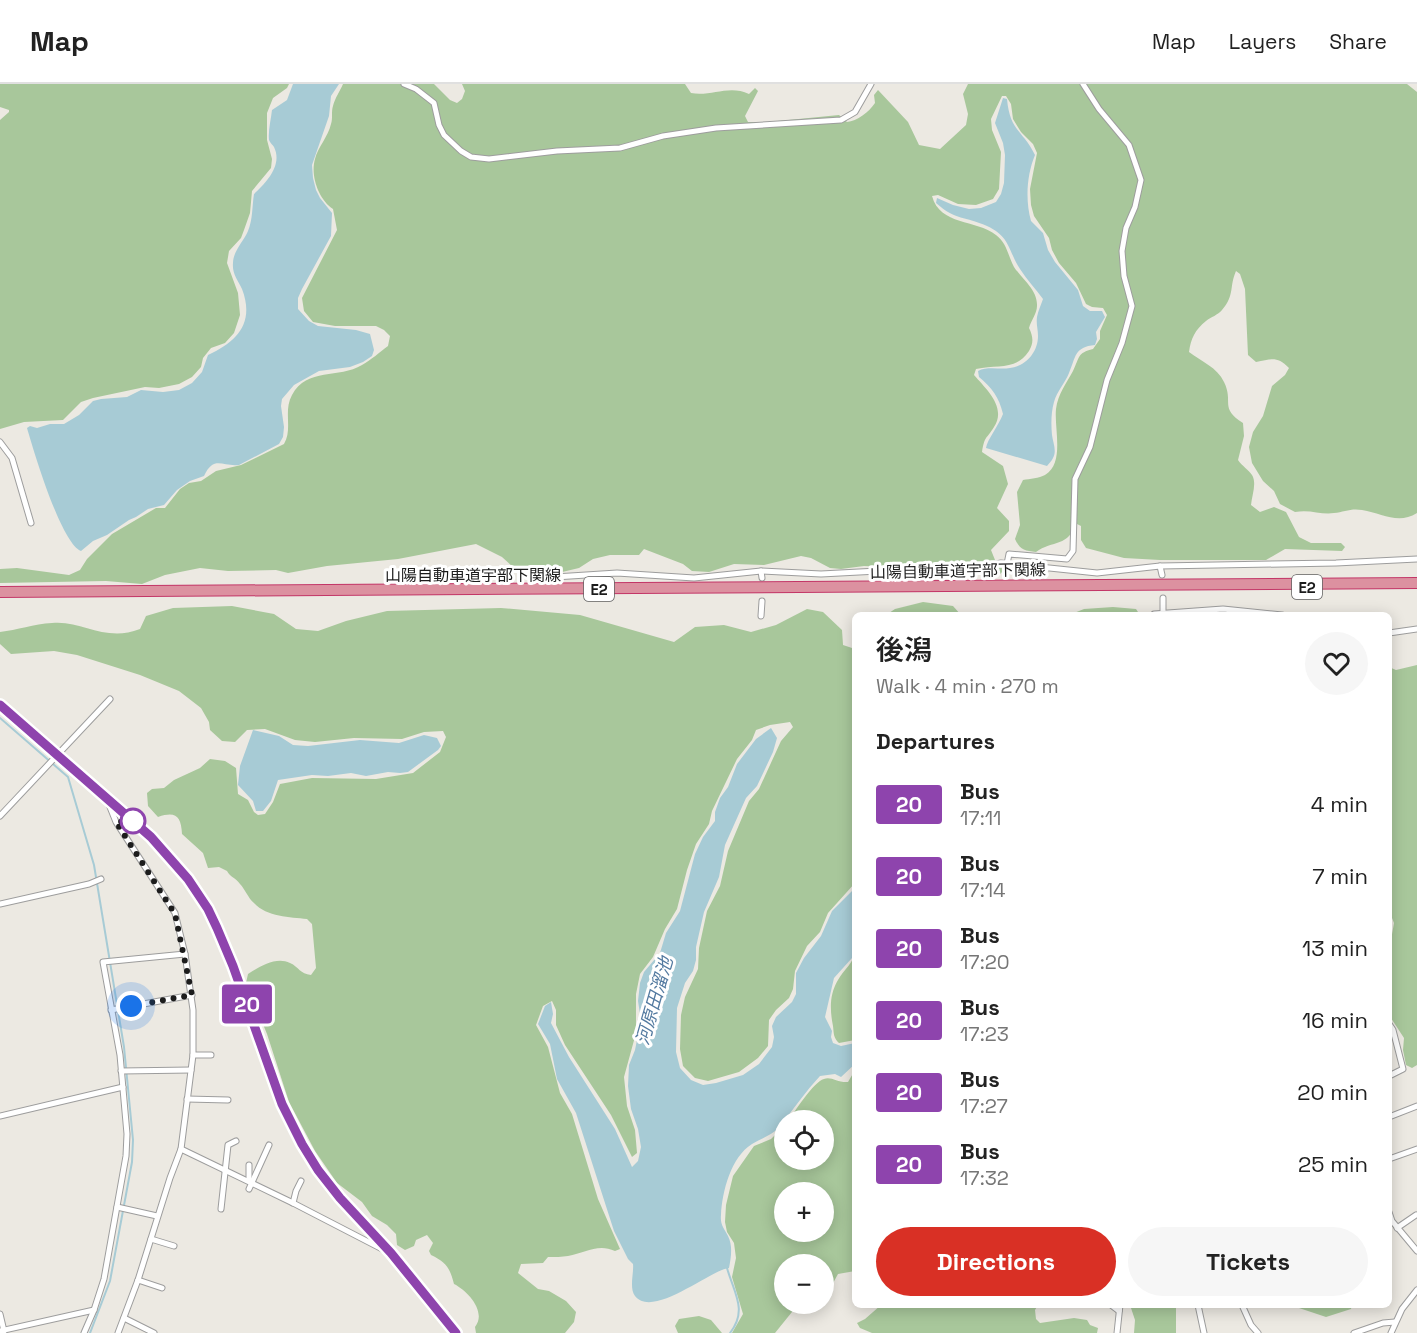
<!DOCTYPE html>
<html lang="en">
<head>
<meta charset="utf-8">
<style>
  :root { --surface:#fff; --page:#f6f6f6; --text:#222; --muted:#767676; --line:#e0e0e0; --accent:#d93025 }
  body { margin:0; font-family:"Space Grotesk","Noto Sans JP",sans-serif; background:var(--page); color:var(--text); height:100vh; display:flex; flex-direction:column; font-size:22px; white-space:nowrap }
  * { box-sizing:border-box; margin:0 }
  p { font-size:20px; color:var(--muted) }
  .icon { flex:none; width:33px; height:33px; fill:none; stroke:currentColor; stroke-width:2; stroke-linecap:round; stroke-linejoin:round }
  .map { position:relative; flex:1; overflow:hidden }
  .details { position:absolute; left:852px; top:528px; width:540px; height:696px; display:flex; flex-direction:column; background:var(--surface); border-radius:9px; box-shadow:0 3px 15px #0003 }
  .details>* { flex:none }
  .badge { padding:0 12px; border-radius:4px; font-size:21px; line-height:39px }
  .controls { position:absolute; left:774px; top:1026px; display:grid; gap:12px }
  .controls a { display:grid; place-items:center; width:60px; height:60px; border-radius:50%; background:var(--surface); box-shadow:0 3px 15px #0003; font-size:30px }
  .you { position:absolute; width:30px; height:30px; margin:-15px; border:4px solid #fff; border-radius:50%; background:#1a73e8; box-shadow:0 0 0 9px #1a73e833 }
  .map>.badge { position:absolute; translate:-50% -50%; box-shadow:0 0 0 3px #fff }
  h2 { padding:0 24px; font-size:22px; line-height:54px }
  .round { display:grid; place-items:center; flex:none; width:63px; height:63px; border-radius:32px; background:var(--page) }
  .headline { display:flex; align-items:center; justify-content:space-between; height:102px; padding:0 24px }
  h1 { font-size:28px; font-weight:600; line-height:45px }
  .primary-button { display:flex; gap:12px; margin-top:auto; padding:12px 24px }
  .primary-button a { flex:1; height:69px; border-radius:36px; background:var(--accent); color:#fff; font-size:24px; font-weight:600; line-height:69px; text-align:center }
  .primary-button a+a { background:var(--page); color:var(--text) }
  ul { padding:0; list-style:none }
  li { display:flex; align-items:center; gap:18px; height:72px; padding:0 24px }
  li div { flex:1 }
  li b { display:block; font-size:22px }
  li em { font-style:normal }
  li .badge { min-width:66px; font-weight:700; text-align:center }
  header { display:flex; align-items:center; gap:36px; box-sizing:border-box; height:84px; padding:0 30px; background:var(--surface); border-bottom:2px solid var(--line) }
  header strong { font-size:28px }
  nav { display:flex; gap:33px; margin-inline-start:auto; font-size:21px }
  .map>svg:first-child { display:block }
  .forest { fill:#a8c79b; fill-rule:evenodd }
  .water { fill:#a7cbd5 }
  .lines { fill:none; stroke-linecap:round; stroke-linejoin:round }
  .stream { stroke:#a7cbd5; stroke-width:2 }
  .minor-casing { stroke:#9d9d9d; stroke-width:7 }
  .trunk-casing { stroke:#c33667; stroke-width:10 }
  .motorway-casing { stroke:#c33667; stroke-width:12 }
  .minor { stroke:#fff; stroke-width:5 }
  .trunk { stroke:#e6b0a1; stroke-width:9 }
  .motorway { stroke:#dc91a0; stroke-width:10 }
  .line-casing { stroke:#fff; stroke-width:14 }
  .line { stroke:#8e44ad; stroke-width:9 }
  .walk { stroke:#1c1c1c; stroke-width:6; stroke-dasharray:0 10.8 }
  .stop-dot { fill:#fff; stroke:#8e44ad; stroke-width:3 }
  .labels { text-anchor:middle; dominant-baseline:central; stroke-width:6; stroke-linejoin:round; paint-order:stroke }
  .shield { fill:#fff; stroke:#606060; stroke-width:1.5 }
  .shield-label { font-size:15px; font-weight:bold; fill:#1c1c1c }
  .street-label { font-size:16px; fill:#1c1c1c; stroke:#fff }
  .water-label { font-size:18px; font-style:italic; fill:#537aa0; stroke:#fff }
</style>
</head>
<body>
<header>
<strong>Map</strong>
<nav><a>Map</a><a>Layers</a><a>Share</a></nav>
</header>
<div class="map">
<svg width="1417" height="1249" viewBox="0 0 1417 1249">
  <rect width="100%" height="100%" fill="#ece9e2"/>
  <g class="forest">
    <polygon points="0,0 289,0 287,4 273,14 267,29 267,56 272,75 271,84 252,107 250,129 244,146 241,154 229,167 227,179 238,209 240,231 234,249 225,259 211,264 203,274 201,283 192,293 179,300 159,304 145,303 93,314 81,318 63,336 24,338 0,345 0,36 9,28 9,26 0,23"/>
    <path d="M343,0h91l16,16 7,3 5,-4 3,-8 -3,-7h223l6,9c20,4 38,-9 58,1l6,-6 3,3 -13,25 3,6h20l71,-7 8,7c10,-1 22,-10 28,-19l-1,-8 4,-5 30,32 11,23 21,4 26,-24 2,-11 -5,-20 5,-10h439l10,8v421c-19,12 -35,0 -55,-3 -11,-2 -18,2 -28,3 -13,2 -24,-4 -39,-1l-15,-8 -6,-13 -11,-10 -11,-18 -3,-16 4,-15 10,-16 9,-30 13,-11 4,-7c-12,-12 -17,-9 -33,-6l-8,-7 -3,-66 -5,-15 -4,-3c-7,16 -1,24 -14,39 -4,5 -11,7 -16,11 -11,9 -15,17 -17,31 13,10 28,15 35,30 10,20 -5,26 19,41l1,13 -6,24c4,6 11,10 14,15 5,8 0,20 -1,30l9,7 14,-5 12,5 13,25 12,6h30l4,4 -3,4 -57,-2 -19,11h-106l-36,-2 -38,-10 -5,-8v-14l-6,-3c-5,24 -23,17 -39,29 -11,-1 -16,-2 -21,-13l5,-14 -3,-33 6,-12c7,-1 16,-2 22,-5 20,-12 9,-46 11,-66 2,-15 10,-25 17,-38 7,-14 4,-18 20,-22l7,-10v-8l7,-16 -4,-7 -11,-1 -6,-3 -10,-21 -17,-20 -7,-13 -3,-12 -15,-22 -3,-11 -1,-16 7,-36 -4,-9 -12,-12 -8,-13 -2,-15 -5,-8h-4l-11,23 1,11 9,22 -2,37 -6,10 -17,6 -18,-1 -20,-9 -6,1c8,30 44,23 64,39 11,8 12,21 18,32 7,11 24,23 23,39 0,7 -6,15 -8,22 4,8 5,15 0,23 -13,20 -31,13 -53,18l-2,6c12,14 33,32 20,52 -8,13 -9,8 -12,25l21,14 5,18 -11,24 12,13v10l-18,19 4,10 11,8 -6,6 -21,-1 -18,4 -10,-5 -17,-3 -70,-3 -23,3 -11,-1 -19,-10 -10,-2 -37,9 -30,-1 -25,8 -17,-1 -9,-7 -39,-15 -5,6h-29l-17,4 -14,9 -21,5 -17,-5 -7,7 -10,2 -22,-20 -26,-13 -78,15 -71,7 -39,7 -12,-3 -48,1 -28,-3 -35,7 -23,9 -36,-3 -106,2v-14l17,-1 52,7 11,-5 7,-11 25,-25 44,-26h9l15,-19 9,-6 12,-2 15,-10 25,-6 43,-21c9,-15 -1,-33 8,-49 15,-28 47,-16 70,-30 9,-5 18,-13 26,-19l2,-10 -6,-6 -8,-4h-41l-22,-4 -9,-11 -2,-13 35,-68 -4,-21c-14,-9 -23,-33 -18,-50 3,-12 13,-22 16,-35 2,-6 0,-12 2,-18 2,-8 7,-15 10,-22z"/>
    <polygon points="923,518 953,522 961,531 886,531 895,525"/>
    <path d="M232,522l42,8 22,15 22,2 28,-10 41,-10 114,-3 79,7 94,27 21,-15 29,-2 27,7 25,-7 31,-16 16,3 19,18 1,15 12,4v234l-27,30 -8,19 -13,14 -12,25 -2,18 -4,9 -13,12 -7,10 -1,26 -10,12 -19,14 -31,9 -13,-3 -12,-12 -3,-17 1,-34 4,-18 13,-28 1,-21 8,-37 13,-25 8,-35 21,-50 10,-12 22,-48 12,-14 -3,-5 -20,3 -14,5 -4,10 -15,19 -25,52 -3,13 -13,20 -9,26 -10,39 -12,20 -12,28 -13,17 -4,20v39l-12,44 3,29 8,24 2,23 -5,4 -21,-42 -46,-70 -9,-20v-15l-4,-9 -9,5 -7,19 12,22 12,46 12,21 26,85 22,50 -5,2c-17,-8 -30,2 -47,5 -6,1 -13,1 -20,1l-5,6 -22,1 -3,9 20,16 11,2 17,10 10,11 -2,10 -9,11h-89l-1,-6c12,-15 -7,-36 -21,-43 -4,-16 -8,-22 -23,-29l-2,-4 4,-8 -6,-8 -11,5 -2,6 -9,4 -8,-5 -1,-11 -9,-9 -15,-9 -10,-14 -25,-19 -22,-32 -26,-49 -22,-68 -21,-51 2,-9c11,-7 28,-18 42,-11 9,4 10,11 21,12l5,-7 -4,-44 -5,-5c-17,-2 -40,-2 -53,-16 -6,-5 -9,-14 -14,-19 -4,-6 -10,-7 -13,-13l-8,-4 -11,1 -5,-15 -21,-19c-1,-18 -6,-23 -24,-17l-10,-11 -1,-13 5,-4 12,-1 10,-8 26,-12 10,-9 15,2 11,7 2,26 10,6 6,12 4,3 7,-1 8,-12 7,-18 32,-6 64,1 37,-6 27,-21 6,-15 -3,-6 -19,1 -22,7 -48,-1 -39,4 -20,-2 -30,-11 -18,1 -12,12 -13,-1 -12,-11 -1,-8 -8,-14 -22,-17 -39,-16 -63,-20 -23,-4 -43,3 -11,-10v-12c17,-2 34,-8 52,-9 31,-3 53,20 88,6l6,-13 27,-8z"/>
    <polygon points="1113,523 1136,525 1140,531 1069,531 1084,525"/>
    <polygon points="1417,581 1417,981 1412,984 1406,981 1403,966 1404,954 1389,931 1389,867 1394,839 1392,834 1389,832 1389,583 1396,586"/>
    <path d="M855,868v88l-16,3c-6,-6 -5,-9 -6,-17 -3,-15 -4,-31 5,-46 6,-11 15,-16 17,-28z"/>
    <path d="M855,986v201l-17,3 -6,11 -1,8 -6,2 -1,-1v-30h-40v40h14l-2,3 -21,26h-43l11,-19 -11,-37 4,-19 -2,-15 -7,-11 -2,-10 1,-17 7,-29 21,-30 17,-7 13,-13v34h40v-40h-36c8,-9 25,-38 36,-41 7,-3 14,4 24,3zM784,1108h40v40h-40z"/>
    <polygon points="881,1221 1038,1221 1035,1226 1036,1235 1040,1239 1074,1234 1087,1236 1090,1241 1098,1244 1097,1249 872,1249 860,1244 857,1239 865,1235"/>
    <polygon points="1130,1221 1176,1221 1176,1249 1134,1249 1135,1236"/>
    <polygon points="1290,1221 1352,1221 1351,1225 1326,1233"/>
    <polygon points="699,1232 711,1236 722,1249 678,1249 675,1242 679,1235"/>
  </g>
  <g class="water">
    <path d="M293,0h46l-8,12 -2,20 -17,49 1,13 3,12 4,8 12,15 -1,23 -29,53 -4,9v11l11,12 9,5 38,4 14,4 4,16 -2,6 -9,6 -13,5 -31,4 -25,14 -12,14 -1,7 3,21 -1,10 -4,7 -40,21c-17,2 -25,-10 -35,11l-14,5 -13,9 -13,15 -16,4 -12,8 -7,3 -22,15 -14,6 -12,10c-20,-8 -47,-99 -54,-123l3,-2 7,2 13,-4h14l15,-9 14,-14 8,-2 26,-2 14,-7 22,2 16,-2 13,-7 10,-11 6,-17c29,-13 47,-32 34,-66 -4,-9 -10,-15 -9,-26 0,-12 11,-22 15,-32 5,-12 4,-25 6,-37 12,-11 29,-29 20,-47 -1,-2 -4,-4 -5,-7 -1,-9 2,-21 3,-30l15,-10z"/>
    <path d="M1003,14l4,1c3,33 16,31 28,56 -8,19 -10,45 -4,66l12,12 5,17 7,12 23,28 5,16 7,5h12l3,6 -9,15 1,7 -2,6c-21,2 -19,12 -26,28 -4,10 -12,18 -15,29 -3,10 -3,23 -2,33 1,8 5,16 1,23 -1,3 -4,5 -6,8l-61,-18c1,-8 13,-23 17,-34 -4,-17 -11,-26 -24,-37l-1,-6c10,-5 22,-1 32,-3 16,-2 28,-16 28,-32 0,-7 -2,-12 -1,-19 1,-6 4,-12 6,-18 -7,-10 -16,-19 -23,-30 -12,-18 -9,-32 -33,-43 -22,-10 -31,-5 -51,-23l1,-5 16,7 16,4 12,-1 15,-6 5,-8 3,-11 1,-28 -2,-12 -8,-20z"/>
    <path d="M771,644l6,10 -4,14 -16,34 -11,12 -21,47 -6,32 -15,35 -8,35v13l-3,11 -8,12 -8,25 -1,44 4,16 11,12 12,5 13,-2 27,-8 16,-11 13,-17 2,-10 -2,-11 4,-9 16,-15 4,-8v-21l8,-15 17,-22 11,-25 23,-23 -1,60 -2,10 -18,20 -9,39 7,14 -1,6 2,6 8,3 14,-3v21l-14,13 -6,-3 -15,2c-14,15 -26,32 -38,48 -7,10 -20,14 -30,20 -21,13 -30,48 -31,71 -1,10 3,13 7,21 5,10 3,22 1,32 -19,2 -76,51 -94,28 -6,-8 -1,-23 -2,-32l-5,-5 -14,-28 -38,-118 -19,-34 -7,-35 -12,-20 7,-18 6,-4 2,12 -2,9 18,34 46,72 17,38 6,-6 3,-14 -3,-18 -7,-20 -3,-23 1,-21 6,-15 6,-30 -3,-19 2,-18 4,-11 16,-19 6,-20 14,-22 15,-57 8,-17 12,-16v-9l5,-14 8,-11 9,-23 19,-25z"/>
    <polygon points="253,646 279,652 293,661 308,662 360,656 399,659 424,651 437,654 441,662 438,666 408,688 400,689 388,688 366,692 351,689 328,692 312,691 278,696 271,717 263,727 256,727 253,717 238,701 240,682"/>
  </g>
  <g class="lines">
    <g class="stream">
      <polyline points="0,634 68,693 94,781 124,963 133,1056 132,1078 110,1197 90,1249"/>
      <path d="M727,1184c7,25 21,42 3,65"/>
    </g>
    <defs>
      <g id="minor">
        <polyline points="404,0 416,5 434,19 439,41 444,51 461,67 471,73 489,75 557,67 620,64 663,52 716,44 841,36 855,28 871,0"/>
        <polyline points="0,358 12,374 31,439"/>
        <polyline points="1007,480 1009,470 1067,475 1073,467 1075,395 1090,363 1107,296 1122,259 1132,222 1124,192 1122,167 1126,144 1135,123 1141,96 1129,61 1099,25 1083,0"/>
        <polyline points="1160,482 1336,479 1417,475"/>
        <polyline points="761,487 821,490 878,487 942,491 1001,479 1097,489 1160,482 1162,491"/>
        <polyline points="541,492 555,493 617,489 694,494 761,487 762,494"/>
        <polyline points="1154,530 1223,525 1282,531"/>
        <polyline points="1163,530 1163,514"/>
        <polyline points="761,532 762,517"/>
        <polyline points="1389,549 1417,545"/>
        <polyline points="108,718 116,738 175,829 185,870 193,926 193,971 181,1065 170,1094 138,1196 118,1249"/>
        <polyline points="0,732 110,615"/>
        <polyline points="0,820 89,800 101,795"/>
        <polyline points="111,926 192,911"/>
        <polyline points="1389,940 1393,946 1403,985 1389,992"/>
        <polyline points="193,971 211,971"/>
        <polyline points="121,987 191,986"/>
        <polyline points="187,1015 228,1016"/>
        <polyline points="0,1032 123,1003"/>
        <polyline points="1389,1033 1417,1022"/>
        <polyline points="181,1065 293,1119 384,1166"/>
        <polyline points="1389,1075 1417,1065"/>
        <polyline points="249,1097 249,1081"/>
        <polyline points="249,1105 269,1061"/>
        <polyline points="293,1119 296,1107 301,1097"/>
        <polyline points="117,1123 157,1132"/>
        <polyline points="221,1125 228,1061 236,1057"/>
        <polyline points="1389,1128 1392,1137 1417,1167"/>
        <polyline points="1397,1144 1416,1131"/>
        <polyline points="151,1155 174,1162"/>
        <polyline points="138,1196 162,1204"/>
        <polyline points="1111,1221 1119,1227"/>
        <polyline points="1198,1221 1204,1249"/>
        <polyline points="1242,1221 1251,1241 1258,1249"/>
        <polyline points="0,1230 4,1247"/>
        <polyline points="124,1234 154,1249"/>
        <polyline points="0,1247 94,1226"/>
        <polyline points="84,1249 94,1226 104,1195 126,1072 127,1050 120,971 103,878 185,870"/>
        <polyline points="1117,1249 1120,1221"/>
        <polyline points="1354,1249 1383,1239 1395,1238"/>
        <polyline points="1391,1249 1402,1225 1417,1206"/>
      </g>
      <polyline id="trunk" points="0,621 151,753 188,795 208,825 217,844 233,882 282,1020 302,1060 318,1086 340,1114 391,1169 456,1249"/>
      <polyline id="motorway" points="0,508 1417,499"/>
    </defs>
    <use href="#minor" class="minor-casing"/>
    <use href="#trunk" class="trunk-casing"/>
    <use href="#motorway" class="motorway-casing"/>
    <use href="#minor" class="minor"/>
    <use href="#trunk" class="trunk"/>
    <use href="#motorway" class="motorway"/>
  </g>
  <g class="lines">
    <defs>
      <polyline id="line" points="0,621 151,753 188,795 208,825 217,844 233,882 282,1020 302,1060 318,1086 340,1114 391,1169 456,1249"/>
    </defs>
    <use href="#line" class="line-casing"/>
    <use href="#line" class="line"/>
    <polyline class="walk" points="131,922 192,911 175,830 116,738 133,737"/>
  </g>
  <circle class="stop-dot" cx="133" cy="737" r="12"/>
  <g class="labels">
    <g class="shield">
      <rect x="1292" y="491" width="30" height="24" rx="4.5"/>
      <rect x="584" y="493" width="30" height="24" rx="4.5"/>
    </g>
    <g class="shield-label">
      <text x="1307" y="503">E2</text>
      <text x="599" y="505">E2</text>
    </g>
    <g class="street-label">
      <text transform="translate(958 487) rotate(-1)">山陽自動車道宇部下関線</text>
      <text x="473" y="491">山陽自動車道宇部下関線</text>
    </g>
    <g class="water-label">
      <text transform="translate(654 917) rotate(-74)">河原田溜池</text>
    </g>
  </g>
</svg>
<div class="controls">
<a><svg class="icon" aria-label="locate" viewBox="0 0 24 24"><circle cx="12" cy="12" r="6"/><path d="M12 2v4M12 18v4M2 12h4M18 12h4"/></svg></a>
<a>+</a>
<a>−</a>
</div>
<div class="you" style="left:131px;top:922px"></div>
<b class="badge" style="left:247px;top:920px;background:#8e44ad;color:#fff">20</b>
<section class="details">
<div class="headline"><div><h1>後潟</h1><p>Walk · 4 min · 270 m</p></div><a class="round"><svg class="icon" aria-label="heart" viewBox="0 0 24 24"><path d="M12 20l-8-8c-3-5 5-10 8-4 3-6 11-1 8 4z"/></svg></a></div>
<h2>Departures</h2>
<ul>
<li><span class="badge" style="background:#8e44ad;color:#fff">20</span><div><b>Bus</b><p>17:11</p></div><em>4 min</em></li>
<li><span class="badge" style="background:#8e44ad;color:#fff">20</span><div><b>Bus</b><p>17:14</p></div><em>7 min</em></li>
<li><span class="badge" style="background:#8e44ad;color:#fff">20</span><div><b>Bus</b><p>17:20</p></div><em>13 min</em></li>
<li><span class="badge" style="background:#8e44ad;color:#fff">20</span><div><b>Bus</b><p>17:23</p></div><em>16 min</em></li>
<li><span class="badge" style="background:#8e44ad;color:#fff">20</span><div><b>Bus</b><p>17:27</p></div><em>20 min</em></li>
<li><span class="badge" style="background:#8e44ad;color:#fff">20</span><div><b>Bus</b><p>17:32</p></div><em>25 min</em></li>
</ul>
<div class="primary-button"><a>Directions</a><a>Tickets</a></div>
</section>
</div>
</body>
</html>
